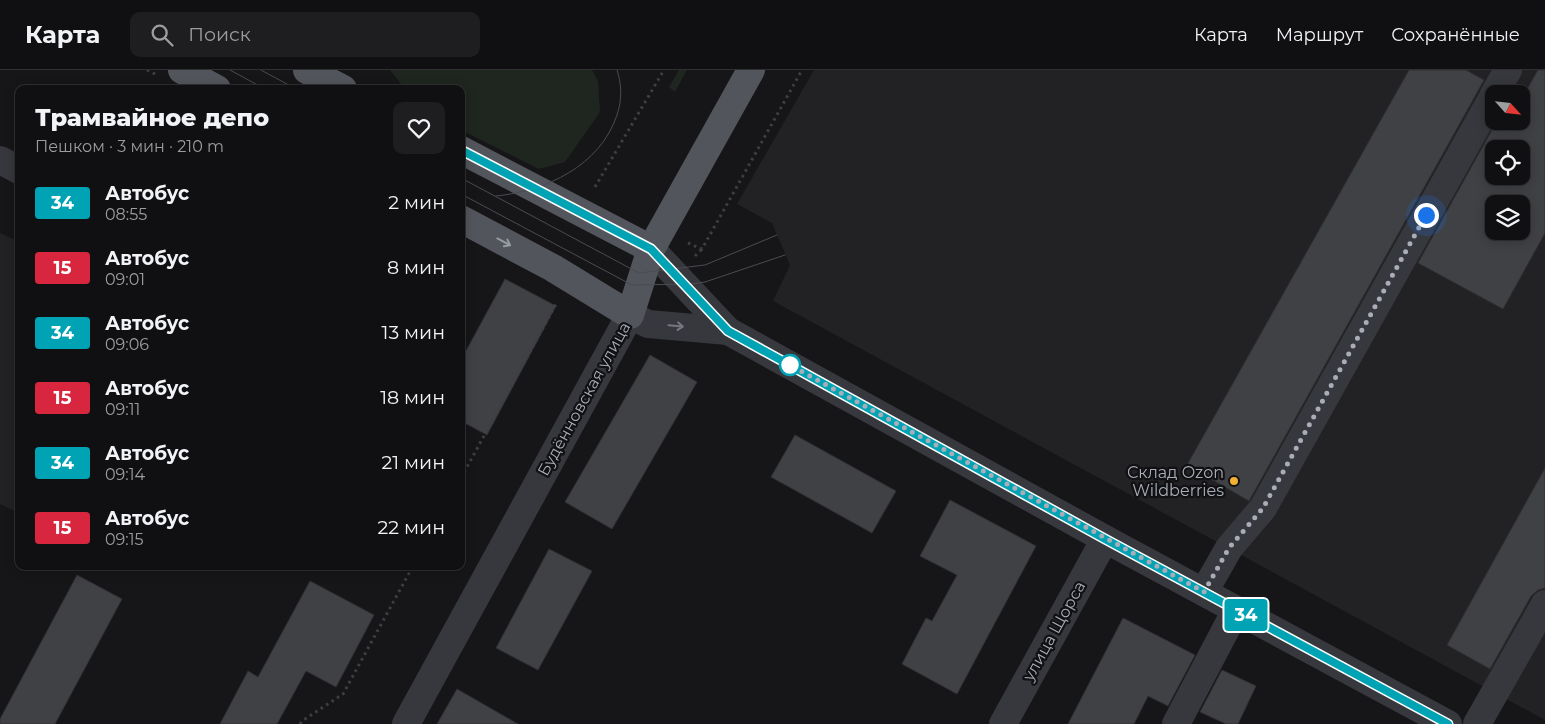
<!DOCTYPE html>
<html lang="ru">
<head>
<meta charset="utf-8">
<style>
  :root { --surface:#101012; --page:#1e1e20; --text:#f1f3f6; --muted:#9c9d9f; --line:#303032 }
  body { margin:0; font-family:Montserrat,sans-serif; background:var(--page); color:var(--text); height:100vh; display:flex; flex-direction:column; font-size:19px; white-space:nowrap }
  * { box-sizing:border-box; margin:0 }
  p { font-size:16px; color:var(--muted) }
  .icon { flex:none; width:28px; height:28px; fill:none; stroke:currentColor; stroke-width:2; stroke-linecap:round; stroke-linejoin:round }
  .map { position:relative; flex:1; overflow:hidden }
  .drawer { position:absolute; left:15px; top:15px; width:450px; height:485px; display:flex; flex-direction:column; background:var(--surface); border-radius:10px; box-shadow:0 2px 12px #0003,0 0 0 1px var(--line) }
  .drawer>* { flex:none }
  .badge { padding:0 10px; border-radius:4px; font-size:18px; line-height:32px }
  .needle { width:32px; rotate:117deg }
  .tools { position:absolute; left:1485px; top:15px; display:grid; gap:10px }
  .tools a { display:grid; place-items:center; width:45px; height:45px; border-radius:10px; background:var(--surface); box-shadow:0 2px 12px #0003,0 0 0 1px var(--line); font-size:25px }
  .you { position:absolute; width:25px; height:25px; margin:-12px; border:4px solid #fff; border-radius:50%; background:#1a73e8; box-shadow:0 0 0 8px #1a73e833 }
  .map>.badge { position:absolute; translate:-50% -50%; box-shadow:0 0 0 2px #fff }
  .round { display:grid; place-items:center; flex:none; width:52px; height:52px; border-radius:10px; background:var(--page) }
  .headline { display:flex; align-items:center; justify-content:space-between; height:85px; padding:0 20px }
  h1 { font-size:24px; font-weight:800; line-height:38px }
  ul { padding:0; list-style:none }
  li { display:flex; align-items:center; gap:15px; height:65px; padding:0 20px }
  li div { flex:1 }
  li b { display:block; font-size:19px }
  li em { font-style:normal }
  li .badge { min-width:55px; font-weight:700; text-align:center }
  header { display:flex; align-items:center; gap:30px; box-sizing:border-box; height:70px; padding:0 25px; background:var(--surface); border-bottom:1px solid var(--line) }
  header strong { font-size:24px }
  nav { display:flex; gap:28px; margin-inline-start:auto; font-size:18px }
  .search { width:350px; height:45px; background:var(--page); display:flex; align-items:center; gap:12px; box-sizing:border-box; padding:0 18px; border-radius:10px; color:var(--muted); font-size:19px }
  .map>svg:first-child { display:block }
  .built { fill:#222225; fill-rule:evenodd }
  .green { fill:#1e261f }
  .building { fill:#404145; stroke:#303034; fill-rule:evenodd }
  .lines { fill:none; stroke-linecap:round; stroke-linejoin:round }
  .path { stroke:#3d3f44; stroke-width:3; stroke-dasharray:2.5 4; stroke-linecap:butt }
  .minor { stroke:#37383d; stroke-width:28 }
  .major { stroke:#53555c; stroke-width:28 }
  .tram { stroke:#4a4c52; stroke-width:1 }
  .oneway { stroke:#979ba6 }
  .oneway2 { stroke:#757881 }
  .line-casing { stroke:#fff; stroke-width:11 }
  .line { stroke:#00a3b4; stroke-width:8 }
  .walk { stroke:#a8adb8; stroke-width:5; stroke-dasharray:0 9 }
  .stop-dot { fill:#fff; stroke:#00a3b4; stroke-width:2.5 }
  .poi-dot { fill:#f2b134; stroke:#111113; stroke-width:2 }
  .labels { text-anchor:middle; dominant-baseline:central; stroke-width:4.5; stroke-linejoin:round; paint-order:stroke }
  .street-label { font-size:16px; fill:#a8adb8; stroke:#111113 }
  .poi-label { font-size:16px; fill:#a8adb8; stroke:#111113; text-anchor:end }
</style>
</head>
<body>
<header>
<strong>Карта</strong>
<div class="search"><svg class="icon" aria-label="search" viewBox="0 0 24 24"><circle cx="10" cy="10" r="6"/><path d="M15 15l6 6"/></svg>Поиск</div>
<nav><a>Карта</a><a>Маршрут</a><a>Сохранённые</a></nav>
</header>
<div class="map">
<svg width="1545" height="654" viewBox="0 0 1545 654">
  <rect width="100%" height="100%" fill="#161618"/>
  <g class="built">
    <path d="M814,0h731v650l-772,-419 17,-36 -18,-42 -35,-19zM1494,24h27v27h-27zM1494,79h27v27h-27zM1494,134h27v27h-27z"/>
    <polygon points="0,163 19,172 19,443 0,434"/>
  </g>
  <g class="green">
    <polygon points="390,0 592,0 598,11 600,42 565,92 539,99 461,60 461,19 405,19"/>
    <polygon points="679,0 687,0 675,22 669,17"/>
  </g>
  <g class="building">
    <polygon points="1409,0 1466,0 1484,10 1249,431 1187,395"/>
    <path d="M1538,0h7v163l-42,76 -85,-46 79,-142h24v-21zM1494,79h27v27h-27zM1494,134h27v27h-27z"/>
    <polygon points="505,209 556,236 487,365 461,351 461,290"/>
    <polygon points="650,285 697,312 612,459 565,432"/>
    <polygon points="795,365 896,421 872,463 771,407"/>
    <polygon points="1545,398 1545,518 1538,520 1531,526 1490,599 1447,575"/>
    <polygon points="950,430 1036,476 957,624 902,594 926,548 932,551 957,505 920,486"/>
    <polygon points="549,479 592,501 538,600 496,578"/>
    <polygon points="77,505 122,529 55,654 0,654 0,649"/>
    <polygon points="310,511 374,545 336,617 306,601 277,654 220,654 248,601 258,607"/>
    <polygon points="1123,548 1195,585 1168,636 1148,626 1134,654 1068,654"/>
    <polygon points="1222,600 1256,616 1238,654 1226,654 1200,642"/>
    <polygon points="457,619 518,654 437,654"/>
  </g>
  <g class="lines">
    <g class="path">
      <polyline points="147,0 155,4"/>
      <polyline points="595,117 664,0"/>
      <polyline points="688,173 702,179 802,0"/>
      <polyline points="695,186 702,179"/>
      <polyline points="461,408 556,234"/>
      <polyline points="300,654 302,651 343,624 413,496"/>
    </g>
    <g class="minor">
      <polyline points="1494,24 1508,0"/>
      <polyline points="0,90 19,100"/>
      <polyline points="651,179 728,261 1105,469 1448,654"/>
      <polyline points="1204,522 1229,478 1263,438 1494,25"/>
      <polyline points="406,654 630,245 648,254 728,261"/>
      <polyline points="1003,654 1105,469"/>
      <polyline points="1176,654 1236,540"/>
      <polyline points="1477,654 1545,534"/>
    </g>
    <g class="major">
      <polyline points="182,0 217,19"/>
      <polyline points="307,0 343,19"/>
      <polyline points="461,80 651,179"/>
      <polyline points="461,149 553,198 630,245 651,179 751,0"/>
    </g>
    <g class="tram">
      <polyline points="230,0 265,19"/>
      <polyline points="261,0 296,19"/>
      <polyline points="461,108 639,203 705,195 777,165"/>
      <polyline points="461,124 632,215 692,214 705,212 785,185"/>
      <path d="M496,126c50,-5 104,-30 121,-81 5,-15 5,-30 0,-45"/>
    </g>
  </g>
  <defs><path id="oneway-shaft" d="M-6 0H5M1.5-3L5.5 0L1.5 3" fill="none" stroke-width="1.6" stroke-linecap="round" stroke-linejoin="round" transform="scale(1.25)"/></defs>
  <use class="oneway" href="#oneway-shaft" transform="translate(504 172) rotate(28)"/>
  <use class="oneway2" href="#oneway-shaft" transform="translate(676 256) rotate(5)"/>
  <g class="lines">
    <defs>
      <polyline id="line" points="461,80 651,179 728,261 1105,469 1448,654"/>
    </defs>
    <use href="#line" class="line-casing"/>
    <use href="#line" class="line"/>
    <polyline class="walk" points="790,295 788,294 1204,522 1229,478 1263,438 1426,145"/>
  </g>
  <circle class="stop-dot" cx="790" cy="295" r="10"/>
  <circle class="poi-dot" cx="1234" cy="411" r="5"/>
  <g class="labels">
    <g class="street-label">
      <text transform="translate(584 329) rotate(-61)">Будённовская улица</text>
      <text transform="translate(1054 561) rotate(-61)">улица Щорса</text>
    </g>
    <g class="poi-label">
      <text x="1224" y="402">Склад Ozon<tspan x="1224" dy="18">Wildberries</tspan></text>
    </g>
  </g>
</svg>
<div class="tools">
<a><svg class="needle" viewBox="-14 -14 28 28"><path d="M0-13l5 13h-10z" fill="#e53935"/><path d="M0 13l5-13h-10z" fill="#9c9d9f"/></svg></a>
<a><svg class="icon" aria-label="locate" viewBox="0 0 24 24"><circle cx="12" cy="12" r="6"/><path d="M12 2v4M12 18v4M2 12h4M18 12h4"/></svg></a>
<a><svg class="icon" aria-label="layers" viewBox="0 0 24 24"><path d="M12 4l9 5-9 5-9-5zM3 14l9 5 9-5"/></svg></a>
</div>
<div class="you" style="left:1426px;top:145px"></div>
<b class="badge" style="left:1246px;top:545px;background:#00a3b4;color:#fff">34</b>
<section class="drawer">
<div class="headline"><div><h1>Трамвайное депо</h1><p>Пешком · 3 мин · 210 m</p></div><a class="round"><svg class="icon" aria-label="heart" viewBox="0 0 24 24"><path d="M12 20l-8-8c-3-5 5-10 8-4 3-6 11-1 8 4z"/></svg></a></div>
<ul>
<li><span class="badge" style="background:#00a3b4;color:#fff">34</span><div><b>Автобус</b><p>08:55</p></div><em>2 мин</em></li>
<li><span class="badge" style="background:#d7263d;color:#fff">15</span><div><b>Автобус</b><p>09:01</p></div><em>8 мин</em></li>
<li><span class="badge" style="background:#00a3b4;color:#fff">34</span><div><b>Автобус</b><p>09:06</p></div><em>13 мин</em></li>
<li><span class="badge" style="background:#d7263d;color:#fff">15</span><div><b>Автобус</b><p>09:11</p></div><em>18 мин</em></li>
<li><span class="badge" style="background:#00a3b4;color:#fff">34</span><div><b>Автобус</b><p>09:14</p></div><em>21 мин</em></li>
<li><span class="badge" style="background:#d7263d;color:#fff">15</span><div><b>Автобус</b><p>09:15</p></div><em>22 мин</em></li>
</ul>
</section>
</div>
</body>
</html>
